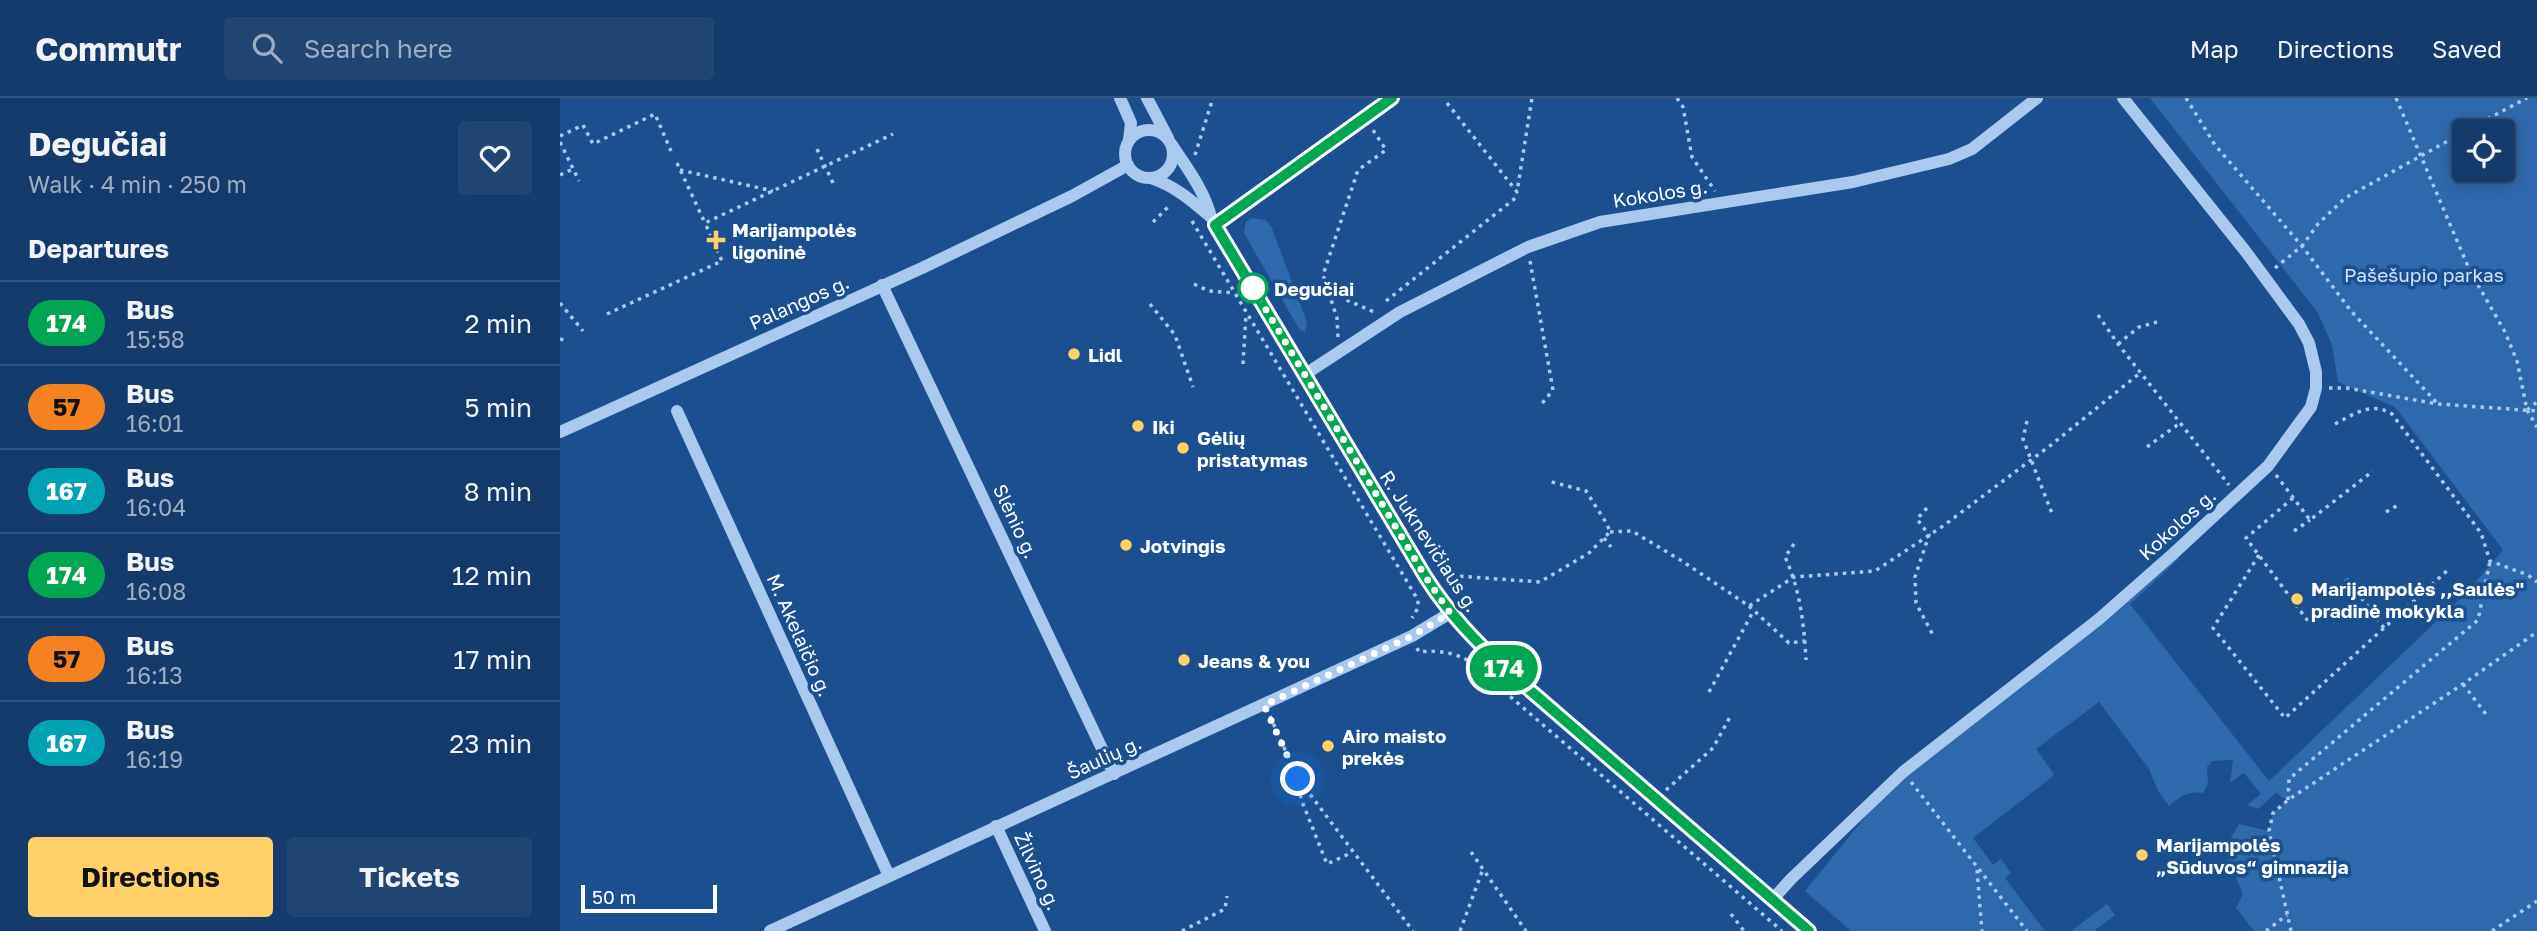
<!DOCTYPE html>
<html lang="en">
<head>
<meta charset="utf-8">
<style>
  :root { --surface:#143b6b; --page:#214673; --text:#f1f3f6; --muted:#9dadc1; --line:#33557e; --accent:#ffd166 }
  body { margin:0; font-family:"Golos Text",sans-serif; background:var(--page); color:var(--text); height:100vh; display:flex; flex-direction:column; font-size:26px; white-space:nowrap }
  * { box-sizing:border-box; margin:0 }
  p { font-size:23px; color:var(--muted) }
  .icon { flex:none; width:38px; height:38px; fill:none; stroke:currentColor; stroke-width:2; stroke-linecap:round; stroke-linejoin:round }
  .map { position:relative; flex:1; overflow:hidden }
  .sheet { display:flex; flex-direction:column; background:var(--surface); width:560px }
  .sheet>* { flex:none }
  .badge { padding:0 14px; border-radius:23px; font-size:24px; line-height:46px }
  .buttons { position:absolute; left:1892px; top:21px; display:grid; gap:14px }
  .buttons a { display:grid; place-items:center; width:63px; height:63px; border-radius:7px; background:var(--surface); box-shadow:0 4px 18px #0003,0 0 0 2px var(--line); font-size:35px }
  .scale { position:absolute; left:21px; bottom:18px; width:136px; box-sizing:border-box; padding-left:7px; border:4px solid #fff; border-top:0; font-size:19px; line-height:24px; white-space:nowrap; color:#fff; -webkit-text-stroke:5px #1b4f8f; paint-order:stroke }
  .you { position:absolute; width:35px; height:35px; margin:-18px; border:5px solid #fff; border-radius:50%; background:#1a73e8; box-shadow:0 0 0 10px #1a73e833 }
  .map>.badge { position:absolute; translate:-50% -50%; box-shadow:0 0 0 4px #fff }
  h2 { padding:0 28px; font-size:26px; line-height:63px }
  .round { display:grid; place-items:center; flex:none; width:74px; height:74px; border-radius:7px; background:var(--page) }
  .overview { display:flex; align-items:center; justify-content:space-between; height:119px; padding:0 28px }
  h1 { font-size:33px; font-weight:700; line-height:52px }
  .cta { display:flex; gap:14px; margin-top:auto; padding:14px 28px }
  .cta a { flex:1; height:80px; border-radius:7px; background:var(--accent); color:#111; font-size:28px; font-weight:700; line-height:80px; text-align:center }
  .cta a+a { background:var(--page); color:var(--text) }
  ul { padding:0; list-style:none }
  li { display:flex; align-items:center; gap:21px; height:84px; padding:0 28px; border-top:2px solid var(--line) }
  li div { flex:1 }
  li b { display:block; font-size:26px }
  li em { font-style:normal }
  li .badge { min-width:77px; font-weight:700; text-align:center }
  header { display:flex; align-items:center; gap:42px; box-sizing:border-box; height:98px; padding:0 35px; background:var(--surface); border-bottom:2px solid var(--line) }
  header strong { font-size:33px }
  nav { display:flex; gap:38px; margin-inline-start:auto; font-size:24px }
  .search { width:490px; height:63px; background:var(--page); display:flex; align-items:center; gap:18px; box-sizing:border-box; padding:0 24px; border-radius:7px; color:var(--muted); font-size:26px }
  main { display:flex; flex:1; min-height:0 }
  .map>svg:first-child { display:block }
  .green { fill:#2e69ad; fill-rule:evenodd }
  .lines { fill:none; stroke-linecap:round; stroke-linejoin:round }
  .path { stroke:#a9c9ee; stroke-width:3.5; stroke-dasharray:3.5 5; stroke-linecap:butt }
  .minor { stroke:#a9c9ee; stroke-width:12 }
  .line-casing { stroke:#fff; stroke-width:16 }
  .line { stroke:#00a651; stroke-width:10 }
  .walk { stroke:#fff; stroke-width:7; stroke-dasharray:0 12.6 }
  .poi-dot { fill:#ffd166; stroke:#1b4f8f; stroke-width:2.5 }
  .stop-dot { fill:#fff; stroke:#00a651; stroke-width:3.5 }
  .labels { text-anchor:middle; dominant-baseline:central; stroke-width:7; stroke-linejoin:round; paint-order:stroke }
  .street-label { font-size:19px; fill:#fff; stroke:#1b4f8f }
  .poi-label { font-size:19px; font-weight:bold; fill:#fff; stroke:#1b4f8f; text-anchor:start }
  .park-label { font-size:19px; fill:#cfe3fa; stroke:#1b4f8f }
  .stop-label { font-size:19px; font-weight:bold; fill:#fff; stroke:#1b4f8f; text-anchor:start }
</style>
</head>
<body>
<header>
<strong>Commutr</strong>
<div class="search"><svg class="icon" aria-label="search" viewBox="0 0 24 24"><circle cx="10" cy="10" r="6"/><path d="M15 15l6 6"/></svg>Search here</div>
<nav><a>Map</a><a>Directions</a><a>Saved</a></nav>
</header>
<main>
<section class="sheet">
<div class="overview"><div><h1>Degučiai</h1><p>Walk · 4 min · 250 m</p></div><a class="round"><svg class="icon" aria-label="heart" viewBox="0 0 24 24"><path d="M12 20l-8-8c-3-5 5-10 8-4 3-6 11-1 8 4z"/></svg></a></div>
<h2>Departures</h2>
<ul>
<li><span class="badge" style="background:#00a651;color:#fff">174</span><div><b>Bus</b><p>15:58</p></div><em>2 min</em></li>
<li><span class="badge" style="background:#f58220;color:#111">57</span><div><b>Bus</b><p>16:01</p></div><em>5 min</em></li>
<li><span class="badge" style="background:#00a3b4;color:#fff">167</span><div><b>Bus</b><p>16:04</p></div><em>8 min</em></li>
<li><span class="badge" style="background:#00a651;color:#fff">174</span><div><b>Bus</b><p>16:08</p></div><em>12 min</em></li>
<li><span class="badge" style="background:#f58220;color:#111">57</span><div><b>Bus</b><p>16:13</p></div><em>17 min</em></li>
<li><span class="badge" style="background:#00a3b4;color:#fff">167</span><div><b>Bus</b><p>16:19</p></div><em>23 min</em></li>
</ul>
<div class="cta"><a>Directions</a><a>Tickets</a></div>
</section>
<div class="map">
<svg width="1977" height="833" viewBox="0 0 1977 833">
  <rect width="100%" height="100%" fill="#1b4f8f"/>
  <g class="green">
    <path d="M1590,0h387v833h-283l-18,-23 7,-14 -19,-44 15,-26 30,7 4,-18 14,-13 -11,-7 -18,16 -11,-4 14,-11 -17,-21 -14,10 3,-23 -21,1 -5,6 1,17 -5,9c-15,-2 -23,3 -34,13l-11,-15 -9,-22 -50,-67 -63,47 18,25 -2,3 -79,61 20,27 8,-6 10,14 -6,5 40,53h-194l-46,-40 90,-111 279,-227 5,6 -49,45 139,177 196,-187 38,-44 -108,-143 -57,-25 -6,-37 -14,-32zM1904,33h38v39h-38z"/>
    <polygon points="691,120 705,122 711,128 747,224 745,234 739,231 684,135 686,124"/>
    <polygon points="1547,806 1555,817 1534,833 1511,833"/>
  </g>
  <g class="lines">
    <g class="path">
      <polyline points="1117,0 1123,9 1132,59 1155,93"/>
      <polyline points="1626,0 1655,47 1742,148 1791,213 1878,306"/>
      <polyline points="1836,0 1910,173 1945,234 1957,263 1967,312 1977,329"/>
      <polyline points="887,5 957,94 972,0"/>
      <polyline points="1905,33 1967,0"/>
      <polyline points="0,38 23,27 33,46 95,16 111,53"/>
      <polyline points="0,44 19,83"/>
      <polyline points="257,51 273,85"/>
      <polyline points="635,57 653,0"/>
      <polyline points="117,65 145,125"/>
      <polyline points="120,72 213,93"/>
      <polyline points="0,77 13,71"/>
      <polyline points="632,123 858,502 858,510 852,520"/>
      <polyline points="593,124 611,106"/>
      <polyline points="970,163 993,292 980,308"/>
      <polyline points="1715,170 1742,148 1758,126 1785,100 1904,34"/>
      <polyline points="634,186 649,193 675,195"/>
      <polyline points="771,195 814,214"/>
      <polyline points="826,203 958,98"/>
      <polyline points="0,205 23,233"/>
      <polyline points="590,206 615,237 633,289"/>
      <polyline points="47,216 162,163 145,125 333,36"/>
      <polyline points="1538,217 1558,246 1669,387"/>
      <polyline points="778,239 777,220 763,177 798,72 826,52 813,32"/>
      <polyline points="0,241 4,242"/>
      <polyline points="1558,246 1579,229 1597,224"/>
      <polyline points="683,266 686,217"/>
      <polyline points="1769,290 1787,290 1878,306 1977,313"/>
      <polyline points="1967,312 1977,304"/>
      <polyline points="1467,323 1463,341 1493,418"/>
      <path d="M1775,326c19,-10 37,-23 57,-10l89,119 9,28 38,14 9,7"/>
      <polyline points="1587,349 1620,325"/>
      <polyline points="1716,377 1750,422 1813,373"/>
      <polyline points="1733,400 1686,440 1748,523"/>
      <polyline points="1367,410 1357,421 1369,437 1355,479 1356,505 1373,537"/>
      <polyline points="1826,414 1840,406"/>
      <polyline points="1734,433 1750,422"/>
      <polyline points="1050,434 1072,433 1122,463 1189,508 1234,479 1315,473 1383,428 1491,347 1580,275"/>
      <polyline points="1044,440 1051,449"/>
      <path d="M1234,446l-9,13c15,32 19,67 21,103"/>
      <polyline points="1699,457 1653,530 1725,620 1890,470"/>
      <polyline points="883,477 980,484 1029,455 1050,434 1047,426 1026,393 988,383"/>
      <polyline points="1778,488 1788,482 1824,530"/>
      <polyline points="1189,508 1229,545 1245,543"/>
      <path d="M857,550l2,4c18,-2 34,0 50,9l313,270"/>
      <polyline points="1903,586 1928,619"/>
      <polyline points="1149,594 1194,512"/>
      <polyline points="710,618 738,681 741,701 767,766 791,755"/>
      <polyline points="740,683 853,833"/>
      <polyline points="1351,684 1467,833"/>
      <polyline points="1106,692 1153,650 1170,619"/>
      <polyline points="1728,702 1729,681 1918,522 1930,463"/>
      <polyline points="911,754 966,833"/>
      <polyline points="1417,772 1422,833"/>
      <polyline points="1171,816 1184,833"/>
      <polyline points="622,833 665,811 667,798"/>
      <polyline points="900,833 923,771"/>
      <polyline points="1706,833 1727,817"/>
      <polyline points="1731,833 1709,733 1713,715 1728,702 1903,586 1977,534"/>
      <polyline points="1932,833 1977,803"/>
    </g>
    <g class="minor">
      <polyline points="560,0 571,25 569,42"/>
      <polyline points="587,0 608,40"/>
      <circle cx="589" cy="56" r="24"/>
      <path d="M612,47c15,23 32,45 39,72l214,359c24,38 52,67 85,97l299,258"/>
      <path d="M591,80c24,8 41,23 60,39"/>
      <polyline points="655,127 832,0"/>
      <polyline points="322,187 554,676"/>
      <polyline points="744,277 840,214 968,149 1040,124 1293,84 1389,61 1412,51 1477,0"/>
      <polyline points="117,313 329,778"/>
      <polyline points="0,334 362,170 512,98 568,67"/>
      <polyline points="436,728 485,833"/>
      <polyline points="1212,802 1231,781 1343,674 1539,521 1614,455 1708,368 1751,309 1756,290 1756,274 1749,245 1739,226 1686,154 1563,0"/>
      <polyline points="210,833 852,538 890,515"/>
    </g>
  </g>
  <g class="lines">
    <defs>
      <path id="line" d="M832,0l-177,127 210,351c24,38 52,67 85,97l299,258"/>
    </defs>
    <use href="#line" class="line-casing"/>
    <use href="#line" class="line"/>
    <polyline class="walk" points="693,190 865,478 890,515 852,538 704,607 738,681"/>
  </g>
  <g class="poi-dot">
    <path d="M152.5 131.5h7v7h7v7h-7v7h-7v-7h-7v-7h7z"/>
    <circle cx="514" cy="256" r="7"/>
    <circle cx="578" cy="328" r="7"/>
    <circle cx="623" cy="350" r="7"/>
    <circle cx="566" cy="447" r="7"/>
    <circle cx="1737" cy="501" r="7"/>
    <circle cx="624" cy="562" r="7"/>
    <circle cx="768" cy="648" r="7"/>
    <circle cx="1582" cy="757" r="7"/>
  </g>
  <circle class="stop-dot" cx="693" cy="190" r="14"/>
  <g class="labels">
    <g class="street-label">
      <text transform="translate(1100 95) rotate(-9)">Kokolos g.</text>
      <text transform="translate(239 204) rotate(-24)">Palangos g.</text>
      <text transform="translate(456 423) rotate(65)">Slėnio g.</text>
      <text transform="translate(1617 426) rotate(-42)">Kokolos g.</text>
      <text transform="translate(870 443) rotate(57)">R. Juknevičiaus g.</text>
      <text transform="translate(240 537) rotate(66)">M. Akelaičio g.</text>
      <text transform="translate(544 659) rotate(-24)">Šaulių g.</text>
      <text transform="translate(478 773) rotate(65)">Žilvino g.</text>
    </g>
    <g class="poi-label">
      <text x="172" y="131">Marijampolės<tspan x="172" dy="22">ligoninė</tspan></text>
      <text x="528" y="256">Lidl</text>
      <text x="592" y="328">Iki</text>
      <text x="637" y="339">Gėlių<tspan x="637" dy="22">pristatymas</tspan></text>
      <text x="580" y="447">Jotvingis</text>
      <text x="1751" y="490">Marijampolės ,,Saulės"<tspan x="1751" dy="22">pradinė mokykla</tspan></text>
      <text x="638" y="562">Jeans &amp; you</text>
      <text x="782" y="637">Airo maisto<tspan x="782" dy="22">prekės</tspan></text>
      <text x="1596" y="746">Marijampolės<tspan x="1596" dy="22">„Sūduvos“ gimnazija</tspan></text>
    </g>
    <g class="park-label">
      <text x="1864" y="176">Pašešupio parkas</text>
    </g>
    <g class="stop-label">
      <text x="714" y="190">Degučiai</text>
    </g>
  </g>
</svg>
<div class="buttons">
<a><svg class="icon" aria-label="locate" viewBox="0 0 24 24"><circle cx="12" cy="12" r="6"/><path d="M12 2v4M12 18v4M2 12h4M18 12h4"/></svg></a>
</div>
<div class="scale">50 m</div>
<div class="you" style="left:738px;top:681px"></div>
<b class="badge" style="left:944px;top:570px;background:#00a651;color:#fff">174</b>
</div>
</main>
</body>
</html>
